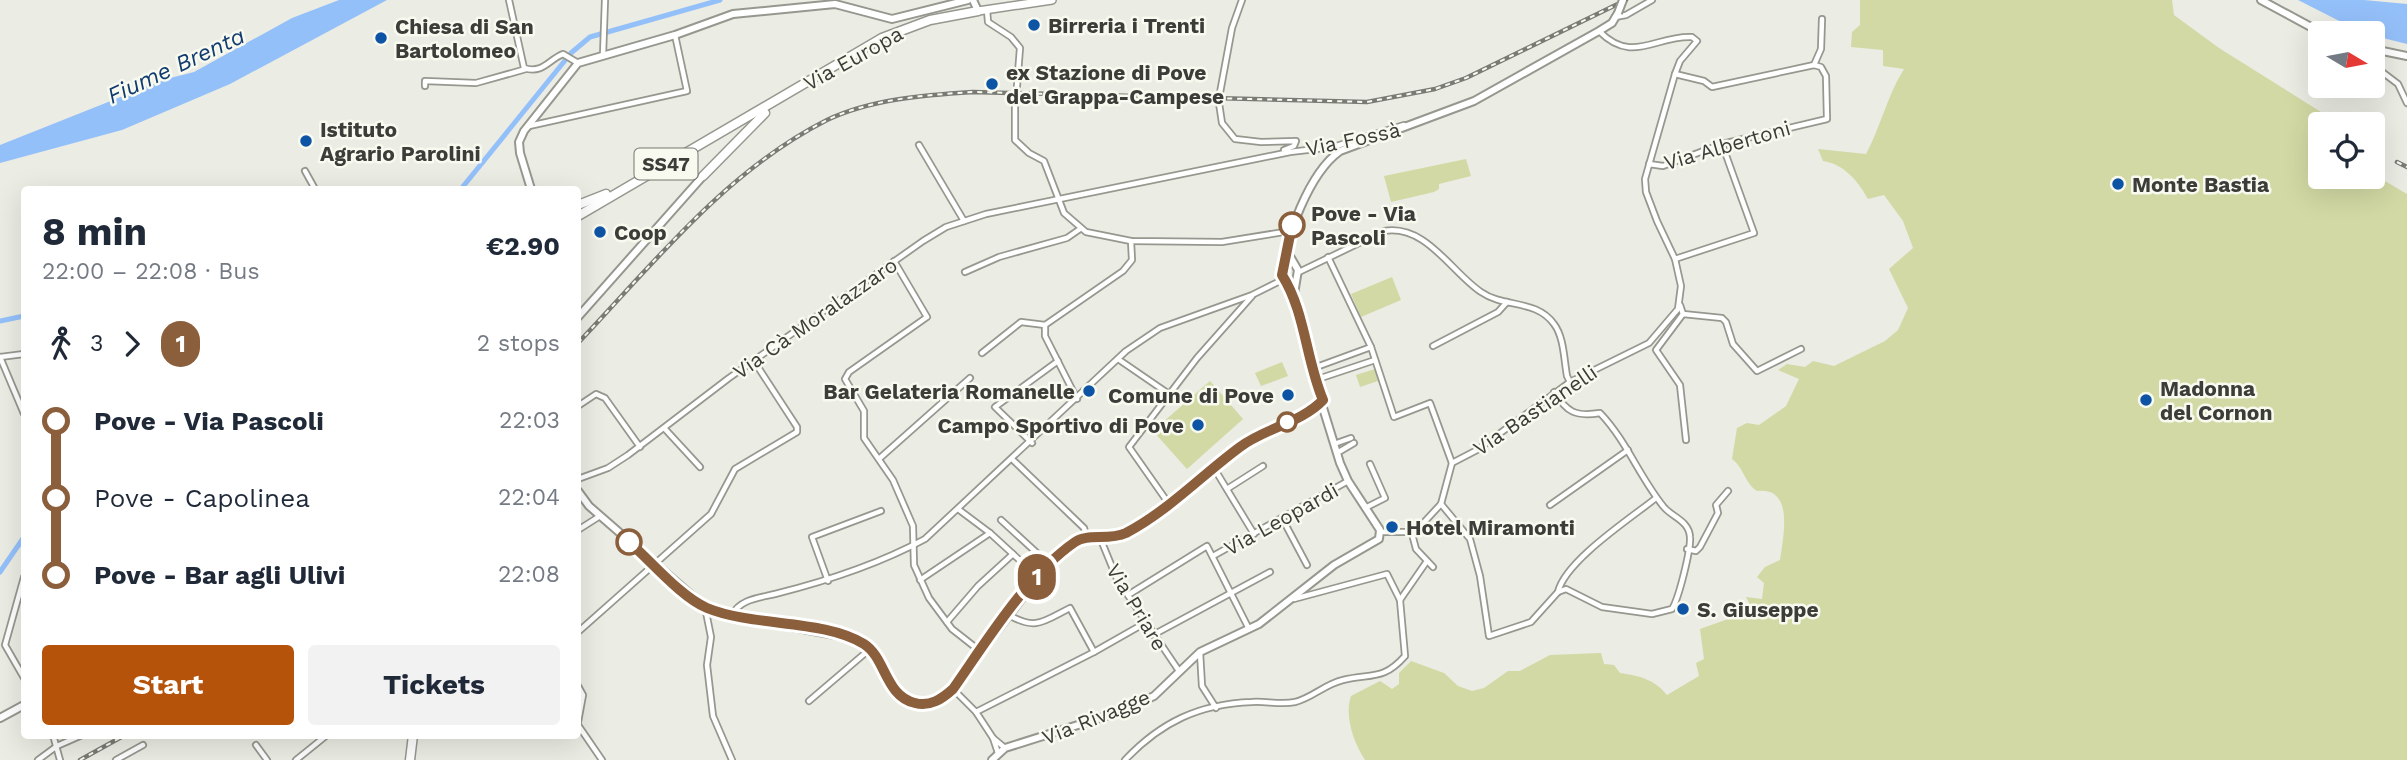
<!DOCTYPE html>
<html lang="en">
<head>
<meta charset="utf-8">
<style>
  :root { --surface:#fff; --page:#f2f2f3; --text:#1f2937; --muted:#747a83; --accent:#b45309 }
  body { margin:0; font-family:"Work Sans",sans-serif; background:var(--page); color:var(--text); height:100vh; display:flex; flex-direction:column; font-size:26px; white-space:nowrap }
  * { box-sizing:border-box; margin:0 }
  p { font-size:23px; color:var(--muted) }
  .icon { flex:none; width:38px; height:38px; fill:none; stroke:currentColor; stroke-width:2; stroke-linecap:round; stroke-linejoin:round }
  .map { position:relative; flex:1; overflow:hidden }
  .sheet { position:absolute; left:21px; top:186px; width:560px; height:553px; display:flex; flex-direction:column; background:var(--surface); border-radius:7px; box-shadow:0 7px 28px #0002 }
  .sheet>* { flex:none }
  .badge { padding:0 14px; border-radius:23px; font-size:24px; line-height:46px }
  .needle { width:46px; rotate:100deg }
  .controls { position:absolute; left:2308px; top:21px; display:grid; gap:14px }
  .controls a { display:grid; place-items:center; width:77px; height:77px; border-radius:7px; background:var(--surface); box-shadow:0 7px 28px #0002; font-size:35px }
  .map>.badge { position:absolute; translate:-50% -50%; box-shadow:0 0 0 4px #fff }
  .legs { display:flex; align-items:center; gap:10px; height:77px; padding:0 21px; font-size:23px }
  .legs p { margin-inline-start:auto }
  .head { display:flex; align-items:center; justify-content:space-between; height:119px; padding:0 21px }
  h1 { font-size:38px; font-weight:700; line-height:52px }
  .button { display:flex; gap:14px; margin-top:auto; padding:14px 21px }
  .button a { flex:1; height:80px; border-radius:7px; background:var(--accent); color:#fff; font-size:28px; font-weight:700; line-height:80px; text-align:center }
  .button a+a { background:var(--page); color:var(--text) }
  ul { padding:0 21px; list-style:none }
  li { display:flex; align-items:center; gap:24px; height:77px; font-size:26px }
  li i { display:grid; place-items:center; width:10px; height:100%; margin:0 9px; background:currentColor }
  li i::after { content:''; width:18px; height:18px; margin:-9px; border:5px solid; border-radius:50%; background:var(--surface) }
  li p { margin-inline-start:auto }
  li:first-child i { background:linear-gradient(#0000 50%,currentColor 0) }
  li:last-child i { background:linear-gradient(currentColor 50%,#0000 0) }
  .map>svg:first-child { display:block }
  .green { fill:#d2d9a4 }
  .water { fill:#94c0fa }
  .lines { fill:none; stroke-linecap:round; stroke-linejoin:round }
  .canal { stroke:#94c0fa; stroke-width:5 }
  .street-tunnel { stroke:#c8c9c1; stroke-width:4.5; stroke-dasharray:4.5 2; stroke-linecap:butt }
  .street-casing { stroke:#96988f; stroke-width:8 }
  .secondary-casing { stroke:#96988f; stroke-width:10 }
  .primary-casing { stroke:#96988f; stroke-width:10 }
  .highway-casing { stroke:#96988f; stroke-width:11 }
  .street { stroke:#fff; stroke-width:4.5 }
  .secondary { stroke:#fff; stroke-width:6 }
  .primary { stroke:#fff; stroke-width:7 }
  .highway { stroke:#fff; stroke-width:8 }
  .rail-casing { stroke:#7a7b75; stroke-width:4.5 }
  .rail { stroke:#f8faf0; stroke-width:2; stroke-dasharray:5; stroke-linecap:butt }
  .secondary-bridge-casing { stroke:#96988f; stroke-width:10; stroke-linecap:butt }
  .secondary-bridge { stroke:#fff; stroke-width:6 }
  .line-1-casing { stroke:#fff; stroke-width:16 }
  .line-1 { stroke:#8b5e3c; stroke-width:10 }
  .poi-dot { fill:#0e54a4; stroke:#f8faf0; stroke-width:2.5 }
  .stop-1-dot { fill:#fff; stroke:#8b5e3c; stroke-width:3.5 }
  .labels { text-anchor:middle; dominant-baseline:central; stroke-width:5; stroke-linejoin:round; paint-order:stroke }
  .shield { fill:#f8faf0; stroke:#747670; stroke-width:2 }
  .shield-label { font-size:19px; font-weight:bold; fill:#3c3d39 }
  .poi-label { font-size:21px; font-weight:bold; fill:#3c3d39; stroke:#f8faf0; text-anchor:start }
  .street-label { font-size:21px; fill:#3c3d39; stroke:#f8faf0 }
  .stop-label { font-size:21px; font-weight:bold; fill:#3c3d39; stroke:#f8faf0; text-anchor:start }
  .water-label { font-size:23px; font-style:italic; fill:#123c70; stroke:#f8faf0 }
</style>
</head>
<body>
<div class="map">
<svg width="2407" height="760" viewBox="0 0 2407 760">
  <rect width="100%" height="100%" fill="#ebece3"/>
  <g class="green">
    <path d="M1860,0h312l2,15 45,33 121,76h-20v53h53v-3l34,20v566h-1042c-11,-17 -21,-44 -14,-64l29,-15 12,8 7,-5v-11l12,-12 33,12 14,13 14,5 12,-3 24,-17h12l30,-16 51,-2 3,11 10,1 6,8c20,3 34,6 47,22l32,-19 -3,-13 8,-4 -4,-30 31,-11h16l4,-11 -5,-10 16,2 2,-16 -7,-6 8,-10 15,-7c3,-22 15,-74 -23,-69 -13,-9 -13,-23 -25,-32l5,-31 10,-5 12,2 27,-19 13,-27 -21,-9 9,-6 18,3 8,-6 21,5 51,-25 13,-11 10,-22 -19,-39 24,-21 -10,-27 -19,-26 -16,4c-10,-18 -24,-35 -45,-38l-5,-12 48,5c15,-28 21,-58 38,-85l-21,-3v-16l-32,-3 1,-15 8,-7z"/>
    <polygon points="1466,159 1471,176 1439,184 1439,189 1434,192 1391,202 1384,176"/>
    <polygon points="1392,277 1401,300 1361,317 1351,294"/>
    <polygon points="1282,362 1288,376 1261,386 1255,373"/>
    <polygon points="1375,369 1378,381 1360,387 1356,375"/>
    <polygon points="1210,381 1243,419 1187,469 1153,431"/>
  </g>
  <g class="water">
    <polygon points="339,0 387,0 230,84 122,130 0,163 0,145 166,79 194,72 292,18"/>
    <polygon points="2298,0 2364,0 2407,4 2407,44 2363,33"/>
  </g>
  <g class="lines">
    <g class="canal">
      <polyline points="461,189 571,53 590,37 720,0"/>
      <polyline points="0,321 24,316"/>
      <polyline points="0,572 24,537"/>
    </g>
    <polyline class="street-tunnel" points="1015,106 1017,86"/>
    <defs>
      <g id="street">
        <path d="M509,0l15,68c19,6 24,-8 39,-14l15,9"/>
        <polyline points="987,10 988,22 1011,37 1020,48 1017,86"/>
        <polyline points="1615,17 1626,15 1652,0"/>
        <polyline points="603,55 605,0"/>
        <polyline points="1814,65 1821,49 1822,19"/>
        <polyline points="2373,65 2398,84 2407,103"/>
        <polyline points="425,86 425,81 476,83 526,69"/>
        <polyline points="1219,98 1232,28 1242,0"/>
        <polyline points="1219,103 1222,123 1235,139 1261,142 1296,141 1294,146 1284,150"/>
        <polyline points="1015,106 1015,140 1029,153 1044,161 1064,213 1086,232 1131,241 1222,242 1290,231"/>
        <polyline points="529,126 687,91 675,35"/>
        <polyline points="919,145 964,221"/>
        <polyline points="1649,164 1663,166 1722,144 1827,119 1826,76 1821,67 1814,65 1712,87 1704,81 1675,74"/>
        <polyline points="305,171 315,189"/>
        <polyline points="1328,257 1371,347 1394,417 1430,403 1452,463 1441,504 1415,532 1381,532"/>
        <polyline points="1675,259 1754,233 1722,144"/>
        <polyline points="894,261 927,317 849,372 845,379 864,411 864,438 893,480 913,526 914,565 929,598 952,629 980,651"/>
        <polyline points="965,272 999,257 1067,238 1080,229"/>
        <path d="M1299,272l85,-41c42,-7 67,41 97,61 23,16 55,7 73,32 10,13 10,36 13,52l3,6"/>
        <polyline points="1680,305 1683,314 1656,350 1680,385 1686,440"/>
        <polyline points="1683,314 1722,318 1726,322 1733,344 1757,371 1801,349"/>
        <polyline points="1433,346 1498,312 1507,302"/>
        <polyline points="982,353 1021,322 1045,325"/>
        <polyline points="0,357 24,414"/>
        <polyline points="0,357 24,354"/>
        <polyline points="1118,359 1169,394"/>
        <polyline points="1311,369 1371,347"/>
        <polyline points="1315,380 1375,360"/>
        <polyline points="1077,399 1045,336 1045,325 1123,271 1132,260 1131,241"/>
        <polyline points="578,406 596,394 605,398 640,447"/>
        <polyline points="665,429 700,467"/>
        <polyline points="1032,443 995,407 1058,361"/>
        <polyline points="1334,444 1351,438"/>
        <polyline points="1337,453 1354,443"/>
        <polyline points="880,458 970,378"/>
        <polyline points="1013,460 1084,528 1087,538"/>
        <path d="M1452,463l25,-13 93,-68 79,-39 29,-34 3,-23 -6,-27 -18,-38 -11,-29 -1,-13 30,-105 5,-13 17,-20 -5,-4c-36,-2 -60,28 -93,-6"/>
        <polyline points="1214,468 1254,534"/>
        <polyline points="578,479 608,468 628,455 729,378 923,241 946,227 986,214 1290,152 1333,147 1404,125"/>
        <polyline points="1227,489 1263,466"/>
        <polyline points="1169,504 1129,447 1197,358 1252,296"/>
        <path d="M1441,504l29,35 10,37 9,60 42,-14 27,-30 8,-3 36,18 50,7 20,-5c7,-11 19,-60 18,-72 -1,-17 -19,-20 -27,-31 -24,-30 -37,-66 -63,-93 -25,4 -33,-1 -46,-21"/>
        <polyline points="1550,505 1628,450"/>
        <polyline points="1365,508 1385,498 1370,464"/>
        <polyline points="958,509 990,533 1038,577"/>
        <polyline points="1282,518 1307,565"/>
        <polyline points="1001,520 1050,565"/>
        <polyline points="578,530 600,516"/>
        <polyline points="1412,534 1416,549 1433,567"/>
        <polyline points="1101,540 1117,579 1179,671"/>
        <polyline points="1687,549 1696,551 1700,547 1718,513 1716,505 1728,491"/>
        <polyline points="1213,556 1348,481"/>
        <polyline points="24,577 5,645 24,678"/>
        <polyline points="920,580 990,533"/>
        <polyline points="828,581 812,537 881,511"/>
        <path d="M1558,592c7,-31 73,-74 98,-94"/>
        <polyline points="1128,595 1207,546 1249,629"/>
        <polyline points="1400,600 1427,561"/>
        <polyline points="705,607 711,637 707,665 713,716 732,760"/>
        <path d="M732,615c8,-16 27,-17 43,-21 52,-13 102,-29 150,-55l201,-188 34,-23 92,-33 32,-16"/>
        <path d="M1009,615c27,16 35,6 61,-7l24,44"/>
        <polyline points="947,622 978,586 1013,554"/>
        <polyline points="578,632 711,514 735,469 797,432 797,427 754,361"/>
        <polyline points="1153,635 1270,572"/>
        <polyline points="1200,652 1202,686 1216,708"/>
        <polyline points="578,686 583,695 578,722"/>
        <polyline points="953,689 976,712 993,738"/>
        <polyline points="809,701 870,649"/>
        <polyline points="976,712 1094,652 1145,623"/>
        <polyline points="578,725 602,760"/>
        <polyline points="53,735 60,760"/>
        <polyline points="256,745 267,760"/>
        <polyline points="998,753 993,738 1005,748"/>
        <polyline points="38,760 57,746 82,735"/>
        <polyline points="116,760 143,745"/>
        <polyline points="296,760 327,735"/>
        <path d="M1125,760c36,-38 74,-56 127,-58 14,-1 29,3 43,0 17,-4 30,-18 48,-22 28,-7 40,1 62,-24l-5,-56 -13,-26 -93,25"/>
      </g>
      <g id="secondary">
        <polyline points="973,0 978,11"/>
        <polyline points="2261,0 2322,33"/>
        <polyline points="2373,49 2407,56"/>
        <polyline points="531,189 520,153 519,142 524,131 578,63 675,35 733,14 835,4 892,19 968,0"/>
        <polyline points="1288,253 1298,270 1294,294"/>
        <polyline points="578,317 703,176"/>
        <polyline points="578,491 589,506 705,607 754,620 851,638 870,649 889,683 902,697 915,703 930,703 953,689 1038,577 1074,543 1087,538 1110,539 1140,526 1241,446 1314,408 1323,400"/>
        <polyline points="0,718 24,705"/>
        <path d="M992,760l13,-12 114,-36 35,-16 46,-44 59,-28 75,-59 45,-26 1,-9 -32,-49 -8,-18 -29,-94 -18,-73 -11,-21c3,-37 27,-102 58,-124l134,-50 125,-70 13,-8 6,-10"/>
      </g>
      <polyline id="primary" points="978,11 1052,0"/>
      <g id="highway">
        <polyline points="703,176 765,113"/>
        <polyline points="578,205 606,194"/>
        <polyline points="578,216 882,38 930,20 978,11"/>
        <polyline points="410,760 413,735"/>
      </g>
    </defs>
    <use href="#street" class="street-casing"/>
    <use href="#secondary" class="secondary-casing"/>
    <use href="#primary" class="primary-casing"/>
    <use href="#highway" class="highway-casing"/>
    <use href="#street" class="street"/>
    <use href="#secondary" class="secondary"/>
    <use href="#primary" class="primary"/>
    <use href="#highway" class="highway"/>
    <defs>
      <g id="rail">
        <polyline points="2397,162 2407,167"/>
        <path d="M578,343c76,-80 148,-172 249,-223 44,-21 98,-25 146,-28l394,10 68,-13 31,-11 160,-78"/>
        <polyline points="80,760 125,735"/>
      </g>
    </defs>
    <use href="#rail" class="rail-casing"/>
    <use href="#rail" class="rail"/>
    <defs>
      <polyline id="secondary-bridge" points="1618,13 1623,0"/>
    </defs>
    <use href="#secondary-bridge" class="secondary-bridge-casing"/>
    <use href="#secondary-bridge" class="secondary-bridge"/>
  </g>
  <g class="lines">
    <defs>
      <path id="line-1" d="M629,542c22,19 52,55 78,66 46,19 117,11 157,36 22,14 21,52 51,59 15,4 27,-4 38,-14 33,-47 74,-114 122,-147 13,-9 33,-1 51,-9 42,-22 76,-58 114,-86 25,-19 61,-24 83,-47 -17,-40 -18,-89 -41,-125l10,-50"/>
    </defs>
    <use href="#line-1" class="line-1-casing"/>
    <use href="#line-1" class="line-1"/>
  </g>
  <g class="poi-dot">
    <circle cx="1034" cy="25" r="7"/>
    <circle cx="381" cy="38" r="7"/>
    <circle cx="992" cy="84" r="7"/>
    <circle cx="306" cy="141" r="7"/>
    <circle cx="2118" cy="184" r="7"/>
    <circle cx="600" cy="232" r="7"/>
    <circle cx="1089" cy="391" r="7"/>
    <circle cx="1288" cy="395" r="7"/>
    <circle cx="2146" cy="400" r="7"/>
    <circle cx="1198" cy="425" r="7"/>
    <circle cx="1392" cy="527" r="7"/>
    <circle cx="1683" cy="609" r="7"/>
  </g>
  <g class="stop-1-dot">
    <circle cx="1292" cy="225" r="12"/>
    <circle cx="1287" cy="422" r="9"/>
    <circle cx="629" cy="542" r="12"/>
  </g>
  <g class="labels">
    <rect class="shield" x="634.5" y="148.5" width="63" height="31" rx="5"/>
    <g class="shield-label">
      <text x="666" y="164">SS47</text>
    </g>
    <g class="poi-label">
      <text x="1048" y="25">Birreria i Trenti</text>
      <text x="395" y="26">Chiesa di San<tspan x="395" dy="24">Bartolomeo</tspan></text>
      <text x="1006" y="72">ex Stazione di Pove<tspan x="1006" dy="24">del Grappa-Campese</tspan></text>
      <text x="320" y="129">Istituto<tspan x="320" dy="24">Agrario Parolini</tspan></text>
      <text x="2132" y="184">Monte Bastia</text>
      <text x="614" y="232">Coop</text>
      <text x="2160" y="388">Madonna<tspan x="2160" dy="24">del Cornon</tspan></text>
      <text x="1075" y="391" text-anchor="end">Bar Gelateria Romanelle</text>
      <text x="1274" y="395" text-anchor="end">Comune di Pove</text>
      <text x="1184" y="425" text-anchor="end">Campo Sportivo di Pove</text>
      <text x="1406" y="527">Hotel Miramonti</text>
      <text x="1697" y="609">S. Giuseppe</text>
    </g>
    <g class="street-label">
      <text transform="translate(853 58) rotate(-29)">Via Europa</text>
      <text transform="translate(1353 139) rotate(-12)">Via Fossà</text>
      <text transform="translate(1727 145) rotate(-16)">Via Albertoni</text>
      <text transform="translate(815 318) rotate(-35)">Via Cà Moralazzaro</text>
      <text transform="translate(1535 410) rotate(-34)">Via Bastianelli</text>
      <text transform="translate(1281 519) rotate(-29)">Via Leopardi</text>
      <text transform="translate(1137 607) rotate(59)">Via Priare</text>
      <text transform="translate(1096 717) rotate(-22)">Via Rivagge</text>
    </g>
    <g class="stop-label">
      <text x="1311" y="213">Pove - Via<tspan x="1311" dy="24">Pascoli</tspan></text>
    </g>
    <g class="water-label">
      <text transform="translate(176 66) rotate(-25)">Fiume Brenta</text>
    </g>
  </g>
</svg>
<div class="controls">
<a><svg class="needle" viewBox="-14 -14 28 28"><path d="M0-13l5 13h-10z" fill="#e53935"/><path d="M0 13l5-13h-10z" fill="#747a83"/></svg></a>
<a><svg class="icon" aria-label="locate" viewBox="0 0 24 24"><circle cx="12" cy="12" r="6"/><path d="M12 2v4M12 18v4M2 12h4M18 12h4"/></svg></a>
</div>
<b class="badge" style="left:1037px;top:577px;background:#8b5e3c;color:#fff">1</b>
<section class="sheet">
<div class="head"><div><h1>8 min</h1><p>22:00 – 22:08 · Bus</p></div><b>€2.90</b></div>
<div class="legs"><svg class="icon" aria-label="walk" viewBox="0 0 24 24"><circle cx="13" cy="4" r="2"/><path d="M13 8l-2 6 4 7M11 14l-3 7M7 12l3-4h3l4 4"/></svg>3<svg class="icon" aria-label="forward" viewBox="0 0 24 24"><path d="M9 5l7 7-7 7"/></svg><b class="badge" style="background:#8b5e3c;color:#fff">1</b><p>2 stops</p></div>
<ul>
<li><i style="color:#8b5e3c"></i><b>Pove - Via Pascoli</b><p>22:03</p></li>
<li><i style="color:#8b5e3c"></i><span>Pove - Capolinea</span><p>22:04</p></li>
<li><i style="color:#8b5e3c"></i><b>Pove - Bar agli Ulivi</b><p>22:08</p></li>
</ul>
<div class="button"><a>Start</a><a>Tickets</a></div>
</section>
</div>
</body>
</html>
